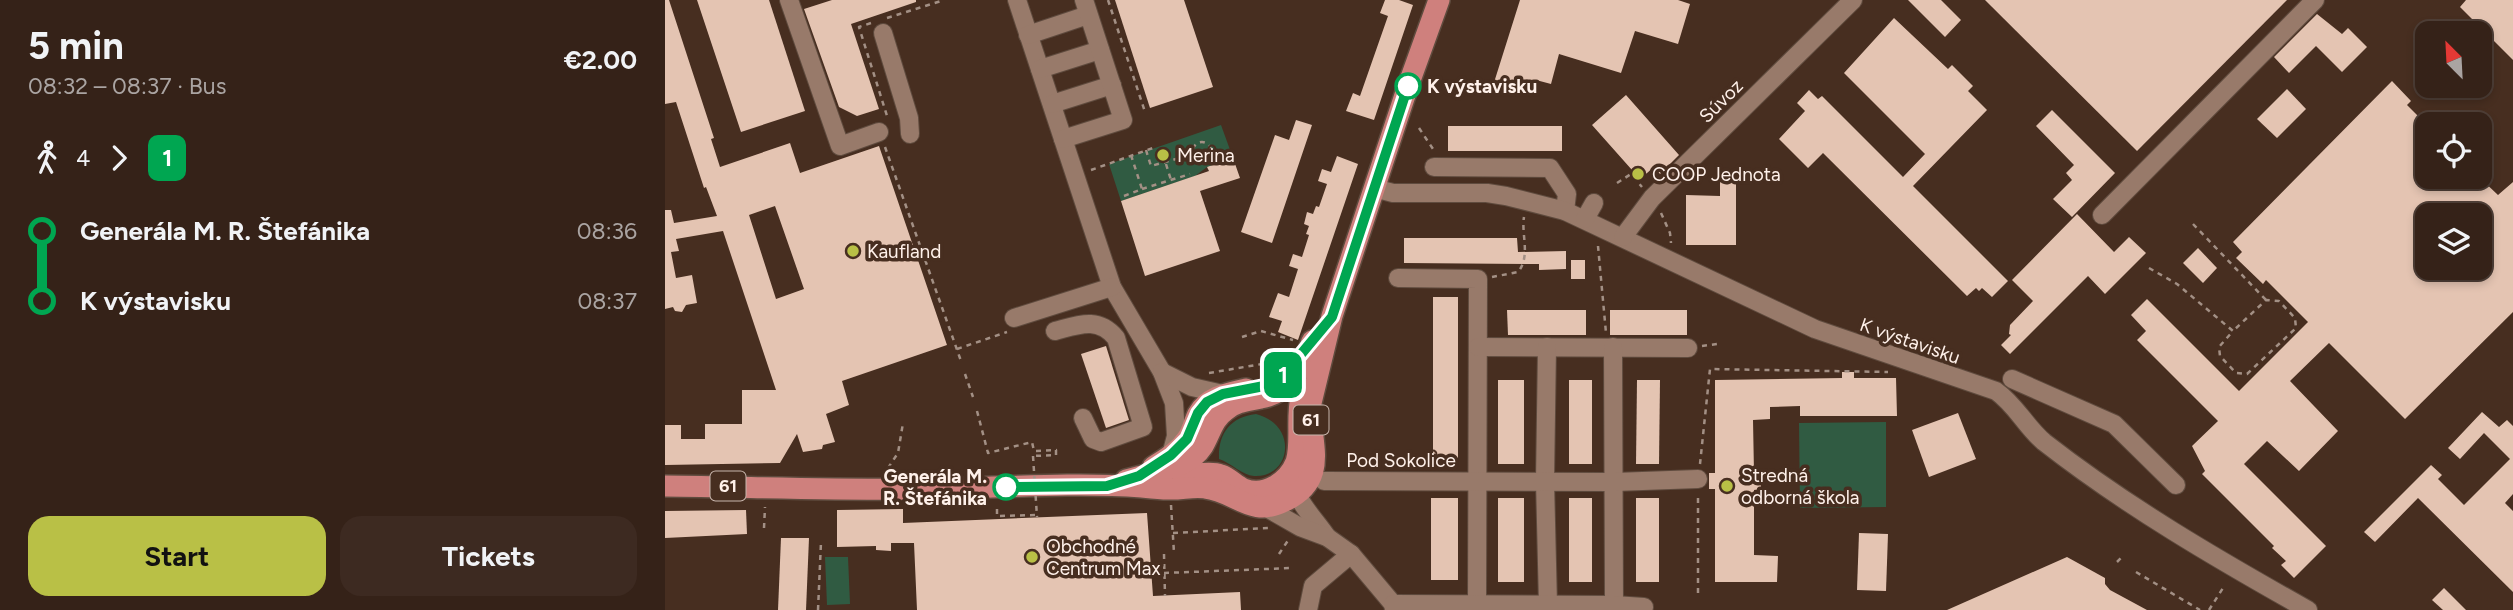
<!DOCTYPE html>
<html lang="en">
<head>
<meta charset="utf-8">
<style>
  :root { --surface:#352218; --page:#3d2a21; --text:#f1f3f6; --muted:#aaa4a2; --line:#4f3f37; --accent:#b9c046 }
  body { margin:0; font-family:Figtree,sans-serif; background:var(--page); color:var(--text); height:100vh; display:flex; flex-direction:column; font-size:26px; white-space:nowrap }
  * { box-sizing:border-box; margin:0 }
  p { font-size:23px; color:var(--muted) }
  .icon { flex:none; width:38px; height:38px; fill:none; stroke:currentColor; stroke-width:2; stroke-linecap:round; stroke-linejoin:round }
  .map { position:relative; flex:1; overflow:hidden }
  .panel { display:flex; flex-direction:column; background:var(--surface); width:665px }
  .panel>* { flex:none }
  .badge { padding:0 14px; border-radius:10px; font-size:24px; line-height:46px }
  .needle { width:46px; rotate:336deg }
  .buttons { position:absolute; left:1750px; top:21px; display:grid; gap:14px }
  .buttons a { display:grid; place-items:center; width:77px; height:77px; border-radius:14px; background:var(--surface); box-shadow:0 4px 10px #0003,0 0 0 2px var(--line); font-size:35px }
  .map>.badge { position:absolute; translate:-50% -50%; box-shadow:0 0 0 4px #fff }
  .legs { display:flex; align-items:center; gap:10px; height:77px; padding:0 28px; font-size:23px }
  .legs p { margin-inline-start:auto }
  .summary { display:flex; align-items:center; justify-content:space-between; height:119px; padding:0 28px }
  h1 { font-size:38px; font-weight:700; line-height:52px }
  .action { display:flex; gap:14px; margin-top:auto; padding:14px 28px }
  .action a { flex:1; height:80px; border-radius:21px; background:var(--accent); color:#111; font-size:28px; font-weight:700; line-height:80px; text-align:center }
  .action a+a { background:var(--page); color:var(--text) }
  ul { padding:0 28px; list-style:none }
  li { display:flex; align-items:center; gap:24px; height:70px; font-size:26px }
  li i { display:grid; place-items:center; width:10px; height:100%; margin:0 9px; background:currentColor }
  li i::after { content:''; width:18px; height:18px; margin:-9px; border:5px solid; border-radius:50%; background:var(--surface) }
  li p { margin-inline-start:auto }
  li:first-child i { background:linear-gradient(#0000 50%,currentColor 0) }
  li:last-child i { background:linear-gradient(currentColor 50%,#0000 0) }
  main { display:flex; flex:1; min-height:0 }
  .map>svg:first-child { display:block }
  .green { fill:#305b42 }
  .building { fill:#e4c4b2; fill-rule:evenodd }
  .lines { fill:none; stroke-linecap:round; stroke-linejoin:round }
  .minor-casing { stroke:#5f4b3e; stroke-width:20 }
  .major-casing { stroke:#5f4b3e; stroke-width:24 }
  .path { stroke:#a39085; stroke-width:2.5; stroke-dasharray:5 5; stroke-linecap:butt }
  .minor { stroke:#987a6a; stroke-width:18 }
  .major { stroke:#cf807d; stroke-width:21 }
  .path-bridge { stroke:#a39085; stroke-width:2.5; stroke-dasharray:5 5; stroke-linecap:butt }
  .line-1-casing { stroke:#fff; stroke-width:16 }
  .line-1 { stroke:#00a651; stroke-width:10 }
  .stop-1-dot { fill:#fff; stroke:#00a651; stroke-width:3.5 }
  .poi-dot { fill:#b9c046; stroke:#472e20; stroke-width:2.5 }
  .labels { text-anchor:middle; dominant-baseline:central; stroke-width:7; stroke-linejoin:round; paint-order:stroke }
  .shield { fill:#472e20; stroke:#c8b6ad; stroke-width:2 }
  .shield-label { font-size:18px; font-weight:bold; fill:#fff1ea }
  .stop-label { font-size:19px; font-weight:bold; fill:#fff1ea; stroke:#472e20; text-anchor:start }
  .street-label { font-size:19px; fill:#fff1ea; stroke:#472e20 }
  .poi-label { font-size:19px; fill:#fff1ea; stroke:#472e20; text-anchor:start }
</style>
</head>
<body>
<main>
<section class="panel">
<div class="summary"><div><h1>5 min</h1><p>08:32 – 08:37 · Bus</p></div><b>€2.00</b></div>
<div class="legs"><svg class="icon" aria-label="walk" viewBox="0 0 24 24"><circle cx="13" cy="4" r="2"/><path d="M13 8l-2 6 4 7M11 14l-3 7M7 12l3-4h3l4 4"/></svg>4<svg class="icon" aria-label="forward" viewBox="0 0 24 24"><path d="M9 5l7 7-7 7"/></svg><b class="badge" style="background:#00a651;color:#fff">1</b></div>
<ul>
<li><i style="color:#00a651"></i><b>Generála M. R. Štefánika</b><p>08:36</p></li>
<li><i style="color:#00a651"></i><b>K výstavisku</b><p>08:37</p></li>
</ul>
<div class="action"><a>Start</a><a>Tickets</a></div>
</section>
<div class="map">
<svg width="1848" height="610" viewBox="0 0 1848 610">
  <rect width="100%" height="100%" fill="#472e20"/>
  <g class="green">
    <polygon points="556,125 568,158 542,167 530,176 456,201 444,164"/>
    <path d="M591,414c43,11 35,64 -2,62 -12,-1 -23,-13 -35,-17 -1,-25 11,-42 37,-45z"/>
    <polygon points="1221,422 1221,507 1135,508 1134,423"/>
    <polygon points="160,557 183,557 185,604 162,605"/>
  </g>
  <g class="building">
    <path d="M0,0h4l45,138 -3,1 9,28 70,-24 10,30 79,-27 68,199 -105,36 7,24 -23,9 9,28 -12,3 -1,4 -19,3 -6,-18 -17,29 -115,2v-40h16v14h24v-15h37v-34h34l-53,-159 -47,8 3,12 -8,1 5,26 16,-3 5,28 -11,2 -4,7 -7,-1 -2,-4 -8,2v-99h6l3,13 43,-7 -11,-29 -2,1 -28,-86 -11,2zM110,206l29,83 -28,10 -27,-84z"/>
    <polygon points="32,0 104,0 140,111 76,132"/>
    <polygon points="167,0 251,0 251,2 186,24 214,109 192,116 174,107 139,9"/>
    <polygon points="450,0 519,0 548,87 485,108"/>
    <polygon points="720,0 734,0 748,5 709,120 681,111 688,93 695,96 723,16 715,13"/>
    <polygon points="855,0 1013,0 1025,4 1013,44 970,31 956,73 894,54 886,84 871,80 869,86 826,92"/>
    <polygon points="1243,0 1276,0 1296,20 1280,37"/>
    <polygon points="1320,0 1622,0 1472,151"/>
    <polygon points="1801,0 1848,0 1848,60 1795,7"/>
    <polygon points="1652,14 1677,34 1683,28 1702,47 1677,72 1651,46 1624,73 1609,57"/>
    <polygon points="1229,18 1283,69 1287,65 1308,86 1303,91 1322,110 1248,186 1343,281 1327,297 1317,288 1314,291 1311,288 1302,296 1158,153 1143,168 1114,139 1140,111 1132,103 1144,90 1153,99 1157,96 1238,177 1260,154 1179,73"/>
    <path d="M1727,81l19,20 -4,4 20,20v52h52l19,18 15,-13v130l-108,107 -76,-76 -39,38 48,50 -39,40 -32,-30 -23,23 82,82 -32,32 -13,-13 5,-4 -14,-13 2,-2 -72,-72 3,-3 -13,-25 26,-25 -81,-81 9,-9 -15,-16 16,-16 92,92 69,-69 -42,-42 -3,4 -27,-26 6,-6 -9,-10zM1762,215h53v53h-53z"/>
    <polygon points="1622,89 1641,109 1612,138 1592,119"/>
    <polygon points="961,95 1014,155 995,174 989,167 975,179 927,125"/>
    <polygon points="1387,110 1450,173 1407,217 1388,199 1407,180 1401,173 1409,165 1371,126"/>
    <polygon points="631,120 647,125 607,243 576,232 610,135 624,140"/>
    <rect x="783" y="126" width="114" height="25"/>
    <polygon points="672,156 693,164 633,340 613,332 617,321 604,317 613,293 624,297 633,269 624,266 628,254 637,257 644,235 641,234 644,226 639,224 642,212 648,214 651,206 654,207 662,184 653,181 657,169 666,172"/>
    <polygon points="568,158 575,178 535,191 555,251 480,276 456,201 544,171 542,167"/>
    <polygon points="1055,177 1071,177 1071,245 1021,245 1021,195 1055,196"/>
    <polygon points="1412,214 1449,252 1464,237 1481,253 1440,294 1423,276 1345,354 1336,345 1346,335 1344,334 1345,325 1368,301 1347,280"/>
    <polygon points="739,238 852,238 853,252 901,251 901,269 874,270 874,264 739,263"/>
    <polygon points="1533,248 1552,268 1538,283 1518,263"/>
    <rect x="906" y="260" width="14" height="19"/>
    <rect x="768" y="297" width="25" height="167"/>
    <polygon points="842,310 921,310 921,335 843,335"/>
    <rect x="945" y="310" width="77" height="25"/>
    <polygon points="441,346 464,420 441,428 416,354"/>
    <polygon points="1177,372 1189,372 1189,378 1231,378 1232,416 1135,416 1135,406 1105,407 1105,419 1088,420 1089,473 1096,473 1096,489 1089,490 1089,555 1113,556 1112,582 1050,582 1050,489 1044,489 1044,473 1050,473 1050,380 1177,378"/>
    <rect x="833" y="380" width="26" height="84"/>
    <rect x="904" y="380" width="23" height="84"/>
    <polygon points="972,380 995,380 994,464 971,464"/>
    <polygon points="1817,412 1834,427 1842,420 1848,426 1848,494 1840,503 1848,511 1848,592 1753,498 1710,542 1699,532 1766,465 1777,475 1773,479 1799,505 1845,459 1819,433 1795,459 1783,448"/>
    <polygon points="1293,413 1311,459 1264,477 1247,430"/>
    <rect x="766" y="498" width="27" height="82"/>
    <rect x="833" y="498" width="26" height="84"/>
    <rect x="904" y="498" width="23" height="84"/>
    <rect x="971" y="498" width="23" height="84"/>
    <polygon points="238,509 238,523 482,513 488,596 575,592 576,610 252,610 249,543 226,543 226,551 211,550 211,546 172,547 172,510"/>
    <polygon points="81,510 82,534 0,538 0,511"/>
    <polygon points="1194,533 1223,534 1221,591 1192,590"/>
    <polygon points="116,538 144,538 141,610 113,610"/>
    <polygon points="1402,557 1440,578 1440,584 1445,590 1482,610 1282,610"/>
    <polygon points="1779,588 1801,610 1778,610 1767,600"/>
  </g>
  <g class="lines">
    <defs>
      <g id="minor">
        <polyline points="124,0 175,146 214,132"/>
        <polyline points="352,0 447,287 497,372 509,403 511,436 506,455"/>
        <polyline points="218,33 244,118 245,134"/>
        <polyline points="363,35 423,15"/>
        <polyline points="375,69 435,50"/>
        <polyline points="387,104 447,85"/>
        <polyline points="398,139 458,120 419,0"/>
        <polyline points="769,167 885,168 902,194 900,211"/>
        <path d="M709,188l19,5h94l19,3 59,15 250,118 181,62c20,14 30,36 48,51 82,64 173,117 264,168"/>
        <polyline points="1437,215 1650,0"/>
        <polyline points="920,219 929,203"/>
        <polyline points="958,237 987,198 1188,0"/>
        <polyline points="733,278 813,279 812,606"/>
        <polyline points="349,318 447,287"/>
        <path d="M390,331c23,-6 43,-15 61,7l27,89 -42,15 -8,-3 -10,-21"/>
        <polyline points="813,347 1023,348"/>
        <polyline points="882,347 880,481 883,605"/>
        <polyline points="948,347 949,605"/>
        <polyline points="497,372 527,387 558,394"/>
        <polyline points="1347,379 1449,424 1511,485"/>
        <polyline points="659,481 950,482 1033,479"/>
        <path d="M628,482c5,22 22,37 34,55"/>
        <polyline points="600,507 635,527 662,537 686,554 728,604 729,610"/>
        <polyline points="728,604 949,605 979,607"/>
        <polyline points="643,610 648,586 686,554"/>
      </g>
      <g id="major">
        <path d="M488,467c12,-8 25,-15 34,-28 5,-7 7,-17 11,-25 10,-18 30,-21 48,-25"/>
        <path d="M518,477c12,-3 27,-6 38,-2 9,3 15,11 23,14 21,8 44,-7 52,-27 6,-18 0,-44 5,-65"/>
        <path d="M461,480c26,-8 61,-9 77,-34 8,-14 10,-27 23,-36 11,-9 22,-9 35,-12 29,-5 43,-31 51,-57"/>
        <path d="M0,486c86,1 173,4 260,3 72,-1 145,-7 217,-2 9,1 17,2 26,2 12,1 25,-3 37,-1 31,3 45,31 80,13 47,-23 23,-60 26,-98l21,-87 76,-230 31,-86"/>
      </g>
    </defs>
    <use href="#minor" class="minor-casing"/>
    <use href="#major" class="major-casing"/>
    <g class="path">
      <polyline points="443,0 480,112"/>
      <polyline points="222,18 279,0"/>
      <polyline points="206,23 194,27 223,119"/>
      <polyline points="754,128 770,152"/>
      <circle cx="537" cy="151" r="9"/>
      <polyline points="220,147 296,361"/>
      <polyline points="481,150 486,166 529,154"/>
      <polyline points="501,164 506,180"/>
      <polyline points="426,170 488,148"/>
      <polyline points="952,183 966,174 977,187"/>
      <polyline points="477,189 525,174"/>
      <polyline points="459,196 477,189 466,155"/>
      <polyline points="996,213 1005,233 1006,243"/>
      <polyline points="1528,224 1601,300"/>
      <polyline points="933,246 941,333"/>
      <polyline points="1484,268 1512,284 1568,331 1554,347 1555,356 1571,373 1582,374 1631,328 1630,318 1614,301 1601,300 1568,331"/>
      <path d="M827,277l26,-5c13,-16 3,-37 6,-55"/>
      <polyline points="577,337 596,331 628,340"/>
      <polyline points="1037,346 1052,344"/>
      <polyline points="292,349 342,332"/>
      <polyline points="544,373 597,364 624,350"/>
      <polyline points="300,374 308,397"/>
      <polyline points="312,411 323,453 367,442 369,451 391,450 391,455 368,456"/>
      <polyline points="1035,464 1045,369 1223,372"/>
      <polyline points="223,468 233,453 238,423"/>
      <polyline points="506,505 509,553"/>
      <polyline points="332,509 332,516 372,515"/>
      <polyline points="99,528 100,507"/>
      <polyline points="508,533 603,528"/>
      <polyline points="499,554 500,596"/>
      <polyline points="614,554 624,539"/>
      <polyline points="1452,562 1457,557"/>
      <polyline points="1471,572 1535,610"/>
      <polyline points="499,573 627,568"/>
      <polyline points="1033,593 1033,495"/>
      <polyline points="153,610 156,542"/>
      <polyline points="1544,610 1558,588"/>
    </g>
    <use href="#minor" class="minor"/>
    <use href="#major" class="major"/>
    <polyline class="path-bridge" points="368,456 372,517"/>
  </g>
  <g class="lines">
    <defs>
      <polyline id="line-1" points="341,487 442,486 474,476 506,455 522,439 533,413 542,402 558,394 599,386 622,371 667,317 743,86"/>
    </defs>
    <use href="#line-1" class="line-1-casing"/>
    <use href="#line-1" class="line-1"/>
  </g>
  <g class="stop-1-dot">
    <circle cx="743" cy="86" r="12"/>
    <circle cx="341" cy="487" r="12"/>
  </g>
  <g class="poi-dot">
    <circle cx="498" cy="155" r="7"/>
    <circle cx="973" cy="174" r="7"/>
    <circle cx="188" cy="251" r="7"/>
    <circle cx="1062" cy="486" r="7"/>
    <circle cx="367" cy="557" r="7"/>
  </g>
  <g class="labels">
    <g class="shield">
      <rect x="628.5" y="405.5" width="35" height="29" rx="5"/>
      <rect x="45.5" y="471.5" width="35" height="29" rx="5"/>
    </g>
    <g class="shield-label">
      <text x="646" y="420">61</text>
      <text x="63" y="486">61</text>
    </g>
    <g class="stop-label">
      <text x="762" y="86">K výstavisku</text>
      <text x="322" y="476" text-anchor="end">Generála M.<tspan x="322" dy="22">R. Štefánika</tspan></text>
    </g>
    <g class="street-label">
      <text transform="translate(1056 101) rotate(-45)">Súvoz</text>
      <text transform="translate(1245 341) rotate(19)">K výstavisku</text>
      <text x="736" y="460">Pod Sokolice</text>
    </g>
    <g class="poi-label">
      <text x="512" y="155">Merina</text>
      <text x="987" y="174">COOP Jednota</text>
      <text x="202" y="251">Kaufland</text>
      <text x="1076" y="475">Stredná<tspan x="1076" dy="22">odborná škola</tspan></text>
      <text x="381" y="546">Obchodné<tspan x="381" dy="22">Centrum Max</tspan></text>
    </g>
  </g>
</svg>
<div class="buttons">
<a><svg class="needle" viewBox="-14 -14 28 28"><path d="M0-13l5 13h-10z" fill="#e53935"/><path d="M0 13l5-13h-10z" fill="#aaa4a2"/></svg></a>
<a><svg class="icon" aria-label="locate" viewBox="0 0 24 24"><circle cx="12" cy="12" r="6"/><path d="M12 2v4M12 18v4M2 12h4M18 12h4"/></svg></a>
<a><svg class="icon" aria-label="layers" viewBox="0 0 24 24"><path d="M12 4l9 5-9 5-9-5zM3 14l9 5 9-5"/></svg></a>
</div>
<b class="badge" style="left:618px;top:375px;background:#00a651;color:#fff">1</b>
</div>
</main>
</body>
</html>
